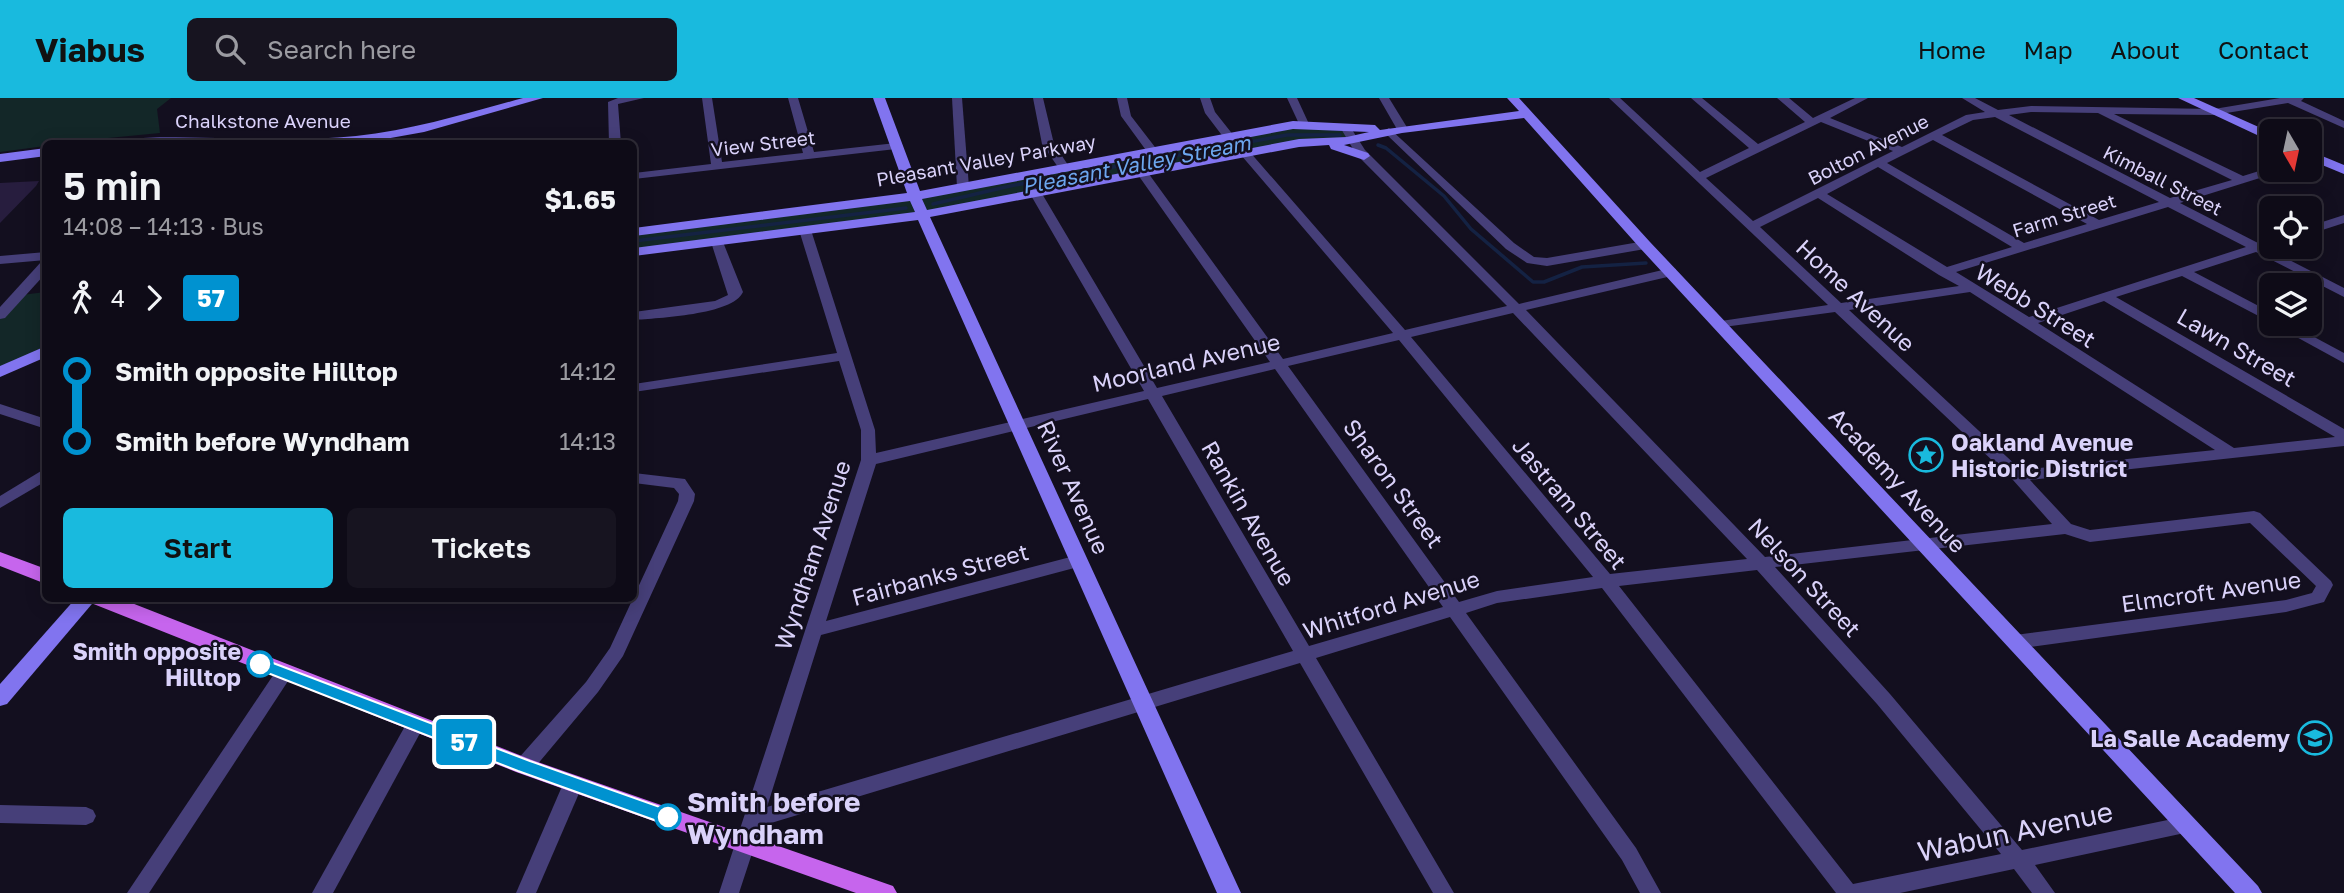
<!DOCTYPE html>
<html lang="en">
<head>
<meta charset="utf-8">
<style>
  :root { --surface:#0e0b17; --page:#171420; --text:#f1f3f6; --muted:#9b9ba1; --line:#2e2b36; --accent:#19bade }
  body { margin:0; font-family:"Golos Text",sans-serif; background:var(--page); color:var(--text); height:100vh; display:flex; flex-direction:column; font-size:26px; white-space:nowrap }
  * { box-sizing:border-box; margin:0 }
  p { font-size:23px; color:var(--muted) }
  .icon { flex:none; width:38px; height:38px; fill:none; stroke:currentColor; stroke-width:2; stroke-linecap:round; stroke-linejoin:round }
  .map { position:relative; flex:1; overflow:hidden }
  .panel { position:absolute; left:42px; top:42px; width:595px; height:462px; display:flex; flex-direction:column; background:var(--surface); border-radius:10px; box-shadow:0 4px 18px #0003,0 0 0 2px var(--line) }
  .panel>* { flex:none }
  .badge { padding:0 14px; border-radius:5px; font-size:24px; line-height:46px }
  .needle { width:46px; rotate:171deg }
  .controls { position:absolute; left:2259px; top:21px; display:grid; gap:14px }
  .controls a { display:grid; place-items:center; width:63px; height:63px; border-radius:10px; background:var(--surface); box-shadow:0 4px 18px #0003,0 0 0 2px var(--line); font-size:35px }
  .map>.badge { position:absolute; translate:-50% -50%; box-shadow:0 0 0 4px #fff }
  .legs { display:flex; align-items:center; gap:10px; height:77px; padding:0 21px; font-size:23px }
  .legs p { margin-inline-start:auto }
  .head { display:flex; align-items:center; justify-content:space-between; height:119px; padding:0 21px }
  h1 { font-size:38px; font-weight:600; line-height:52px }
  .button { display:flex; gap:14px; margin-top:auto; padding:14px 21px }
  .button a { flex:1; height:80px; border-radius:10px; background:var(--accent); color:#111; font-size:28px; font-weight:600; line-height:80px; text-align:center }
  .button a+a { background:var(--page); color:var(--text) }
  ul { padding:0 21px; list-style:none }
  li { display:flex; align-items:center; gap:24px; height:70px; font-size:26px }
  li i { display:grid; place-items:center; width:10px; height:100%; margin:0 9px; background:currentColor }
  li i::after { content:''; width:18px; height:18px; margin:-9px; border:5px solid; border-radius:50%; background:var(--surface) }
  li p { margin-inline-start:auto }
  li:first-child i { background:linear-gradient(#0000 50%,currentColor 0) }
  li:last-child i { background:linear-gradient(currentColor 50%,#0000 0) }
  header { display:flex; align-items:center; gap:42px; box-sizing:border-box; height:98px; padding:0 35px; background:var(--accent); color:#111 }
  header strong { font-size:33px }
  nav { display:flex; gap:38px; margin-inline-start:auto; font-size:24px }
  .search { width:490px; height:63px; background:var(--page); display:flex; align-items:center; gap:18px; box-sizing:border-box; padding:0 24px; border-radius:10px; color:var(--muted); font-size:26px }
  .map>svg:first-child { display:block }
  .green { fill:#132728 }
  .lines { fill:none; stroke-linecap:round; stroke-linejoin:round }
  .stream { stroke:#142243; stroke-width:3.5 }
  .building { fill:#271d3e }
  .street { fill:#463f79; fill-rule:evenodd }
  .secondary { fill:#8174ef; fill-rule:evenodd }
  .primary { fill:#c665ed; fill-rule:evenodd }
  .line-1 { fill:#0092d0; stroke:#fff; stroke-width:2 }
  .stop-1-dot { fill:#fff; stroke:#0092d0; stroke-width:3.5 }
  .labels { text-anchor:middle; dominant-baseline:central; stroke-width:5; stroke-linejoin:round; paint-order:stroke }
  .far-street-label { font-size:19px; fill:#dad2fa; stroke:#130f1f }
  .far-water-label { font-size:21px; font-style:italic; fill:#6ca6ee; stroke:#130f1f }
  .street-label { font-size:23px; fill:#dad2fa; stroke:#130f1f }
  .poi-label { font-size:23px; font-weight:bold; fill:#dad2fa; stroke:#130f1f; text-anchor:start }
  .stop-label { font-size:23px; font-weight:bold; fill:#dad2fa; stroke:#130f1f; text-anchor:end }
  .near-stop-label { font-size:28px; font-weight:bold; fill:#dad2fa; stroke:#130f1f; text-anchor:start }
  .near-street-label { font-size:28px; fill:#dad2fa; stroke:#130f1f }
</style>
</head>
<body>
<header>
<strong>Viabus</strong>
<div class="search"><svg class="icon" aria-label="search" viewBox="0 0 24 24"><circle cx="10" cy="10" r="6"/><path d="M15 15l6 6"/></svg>Search here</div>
<nav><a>Home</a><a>Map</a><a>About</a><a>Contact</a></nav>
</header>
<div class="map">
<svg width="2344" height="795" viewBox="0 0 2344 795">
  <rect width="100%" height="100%" fill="#130f1f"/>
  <g class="green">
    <polygon points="0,0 171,0 157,11 160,35 46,46 45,48 0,54"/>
    <polygon points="1304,26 1345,29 1353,39 1311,42 923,116 634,151 634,132 914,98"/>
    <polygon points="45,194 45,253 0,275 0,217 22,197"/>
  </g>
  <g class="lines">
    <g class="stream">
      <polyline points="1378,47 1386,50 1444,98 1471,131 1533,184 1544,184 1582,169 1646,165"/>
      <polyline points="933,106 1010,88 1287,37 1340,37"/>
      <polyline points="634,143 906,110"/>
    </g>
  </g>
  <polygon class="building" points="39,83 36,88 0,125 0,85"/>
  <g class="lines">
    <g class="street">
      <polygon points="618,0 644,0 618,6 621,46 609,46 608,4"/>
      <polygon points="702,0 712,0 722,64 803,55 788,0 798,0 814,54 896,45 902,48 896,51 634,81 634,75 711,66"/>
      <polygon points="952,0 962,0 969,89 963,93 957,89"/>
      <polygon points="1033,0 1043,0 1054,46 1070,70 1068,72 1060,72 1042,46"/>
      <polygon points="1117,0 1127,0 1131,18 1158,53 1156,55 1148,55 1121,18"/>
      <polygon points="1200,0 1210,0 1215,14 1234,38 1232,40 1224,40 1205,15"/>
      <polygon points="1287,0 1297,0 1309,26 1308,28 1300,28"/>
      <polygon points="1379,0 1389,0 1408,31 1406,33 1398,33"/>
      <path d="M1609,0h11l80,74 49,-24 -58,-50h11l56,46 47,-22 -28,-24h12l24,20 42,-20h13l-38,20 72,29 64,-32 19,-3 -23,-14h13l23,12 33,-4 183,3 66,-11h24l-3,3 43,20v7l-56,-25 -74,12 -100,-1 129,62 29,-9v3h9l-2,2 -99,31 78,40 14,-4 1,8 -5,2 76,39v9l-88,-45 -62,20 78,41v10l-90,-47 -66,21 228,132v17l-314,34 41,44 19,6 164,-19 6,2 71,68 2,4 -9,17 -38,10 -271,37 -6,-2 -3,-5 3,-5 6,-2 271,-35 26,-7 4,-7 -66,-63 -160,19 -25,-8 -290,33 115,127 132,156 165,-34 7,3 3,6 -3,6 -159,34 20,28h-23l-18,-24 -114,24h-64l-234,-305 -105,15 -31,10 170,235 25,45h-21l-18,-33 -172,-243 -134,41 138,235h-21l-133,-230 -539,163 -22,67h-20l142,-433v-30l-22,-69 -205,31v-8l203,-31 -38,-123 2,-3h8l2,3 64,200 1,23 268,-62 -115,-199 6,-4 6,4 116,196 113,-26 -134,-190 6,-3 4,1 137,189 110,-26 -152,-178 -2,-2 6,-3 4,1 156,179 102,-24 -151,-152 -16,-27 5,-3 4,1 16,25 154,154 152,-36 5,1v6l-150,35 239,247 287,-33 -39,-44 -178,-168 -119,16 -2,-3 7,-4 107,-16zM2031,14l67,1 134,67 -62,18 -161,-83zM1995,19l164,85 -60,18 -157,-85 31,-15zM1821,24l72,29 -140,70 -47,-43zM1933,42l154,84 -63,19 -137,-80zM1878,69l134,80 -65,20 -120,-73zM1818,100l121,77 20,11 -118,17 -81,-76zM2168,109l78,40 -217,70 -73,-45zM1970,194l245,158 -194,20 -172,-160zM2104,203l231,136 -101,11 -196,-125zM1513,215l234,246 -137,15 -199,-237zM1399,242l194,237 -96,14 -38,11 -171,-236zM1275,271l168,238 -134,39 -147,-250zM1148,301l145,252 -526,156 54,-172 257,-68 6,-2 2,-4 -2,-4 -6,-2 -252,66 50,-157zM1757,472l120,134 124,150 -148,30 -234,-298z"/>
      <polygon points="1389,30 1514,145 1534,159 1547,160 1645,143 1651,147 1645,151 1547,168 1527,165 1506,151 1385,35 1383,33"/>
      <polygon points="2344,117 2344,125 2310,136 2310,128"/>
      <path d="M717,140l6,4 20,50c-10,23 -86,26 -109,28v-8l81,-11 13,-6 -17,-53z"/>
      <polygon points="46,154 46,162 0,166 0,158"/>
      <polygon points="46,163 46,175 5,220 0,221 0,209 41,164"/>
      <polygon points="2273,226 2290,226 2344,255 2344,265"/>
      <polygon points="0,306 46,321 46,331 0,316"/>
      <polygon points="46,370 46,383 0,410 0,398"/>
      <polygon points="634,375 685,381 695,396 694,403 623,558 598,594 531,674 524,676 517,674 514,668 517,662 586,584 610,550 678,403 679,396 674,390 634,385"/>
      <polygon points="284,568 290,570 293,575 290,580 149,795 127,795 278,570"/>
      <polygon points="416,618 423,621 425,626 333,795 312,795 409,621"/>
      <polygon points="573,678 580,680 583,686 536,795 516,795 563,686 566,680"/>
      <polygon points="0,707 86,709 93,712 96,718 93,724 86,727 0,725"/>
    </g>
    <g class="secondary">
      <path d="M523,0h20l-119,34 -67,12h-253l6,-4c82,-7 164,4 246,-4 57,-6 112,-23 167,-38z"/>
      <path d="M873,0h12l35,93 373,-70 82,4 5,5 139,-19 -12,-13h12l131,144 608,644 4,7h-27l-595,-645 -116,-130 -122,15 -58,12 24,8 2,3 -6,4 -33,-11 -2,-4 -30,2 -369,70 311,676h-24l-299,-673 -284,36v-8l281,-36 -5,-11 -276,35v-8l273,-35zM1293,31l76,3 -22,5 -48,2 -372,71 -5,-11z"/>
      <polygon points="2178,0 2194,0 2272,35 2272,44"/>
      <polygon points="46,50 46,58 0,64 0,56"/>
      <polygon points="2310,53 2344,67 2344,76 2310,62"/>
      <polygon points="46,248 46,259 0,279 0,268"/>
      <polygon points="76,500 97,500 7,606 0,608 0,586"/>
    </g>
    <g class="primary">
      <polygon points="0,454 46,471 46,486 0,468"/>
      <polygon points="89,500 119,500 532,662 893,788 897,795 856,795 516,674 91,505"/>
    </g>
  </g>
  <polygon class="line-1" points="260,560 530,663 674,714 677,719 668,727 518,673 255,570 255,561"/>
  <defs>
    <symbol id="sight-ring" viewBox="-11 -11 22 22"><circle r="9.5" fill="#130f1f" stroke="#19bade" stroke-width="1.5"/><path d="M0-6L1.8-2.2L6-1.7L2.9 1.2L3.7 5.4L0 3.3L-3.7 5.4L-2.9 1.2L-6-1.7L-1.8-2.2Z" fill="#19bade"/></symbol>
    <symbol id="school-ring" viewBox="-11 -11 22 22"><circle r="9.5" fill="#130f1f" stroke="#19bade" stroke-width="1.5"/><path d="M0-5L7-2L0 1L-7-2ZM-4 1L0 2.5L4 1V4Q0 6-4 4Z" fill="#19bade"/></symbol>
  </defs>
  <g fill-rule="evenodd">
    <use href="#sight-ring" x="1907" y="338" width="38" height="38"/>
    <use href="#school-ring" x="2296" y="621" width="38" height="38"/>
  </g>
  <g class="stop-1-dot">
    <circle cx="260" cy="566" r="12"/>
    <circle cx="668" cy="719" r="12"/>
  </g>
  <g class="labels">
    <g class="far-street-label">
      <text x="263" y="22">Chalkstone Avenue</text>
      <text transform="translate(763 45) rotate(-7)">View Street</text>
      <text transform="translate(1868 51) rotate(-27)">Bolton Avenue</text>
      <text transform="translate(986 62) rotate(-10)">Pleasant Valley Parkway</text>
      <text transform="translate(2163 82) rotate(27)">Kimball Street</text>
      <text transform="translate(2064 117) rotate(-17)">Farm Street</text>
    </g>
    <g class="far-water-label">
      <text transform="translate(1136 66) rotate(-11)">Pleasant Valley Stream</text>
    </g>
    <g class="street-label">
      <text transform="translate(1856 197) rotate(43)">Home Avenue</text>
      <text transform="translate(2036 207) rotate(32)">Webb Street</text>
      <text transform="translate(2237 249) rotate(30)">Lawn Street</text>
      <text transform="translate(1186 264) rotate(-13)">Moorland Avenue</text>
      <text transform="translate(1898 382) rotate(47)">Academy Avenue</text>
      <text transform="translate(1394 385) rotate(54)">Sharon Street</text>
      <text transform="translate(1074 389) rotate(66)">River Avenue</text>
      <text transform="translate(1570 405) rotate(50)">Jastram Street</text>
      <text transform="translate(1249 415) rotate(60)">Rankin Avenue</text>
      <text transform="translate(812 457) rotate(-72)">Wyndham Avenue</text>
      <text transform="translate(940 476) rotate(-15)">Fairbanks Street</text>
      <text transform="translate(1805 479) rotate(47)">Nelson Street</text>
      <text transform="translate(2211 493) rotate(-8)">Elmcroft Avenue</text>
      <text transform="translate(1391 506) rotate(-17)">Whitford Avenue</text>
    </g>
    <g class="poi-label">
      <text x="1951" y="344">Oakland Avenue<tspan x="1951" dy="26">Historic District</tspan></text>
      <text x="2290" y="640" text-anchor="end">La Salle Academy</text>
    </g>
    <g class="stop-label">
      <text x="241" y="553">Smith opposite<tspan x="241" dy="26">Hilltop</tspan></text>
    </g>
    <g class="near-stop-label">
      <text x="687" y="703">Smith before<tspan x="687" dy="32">Wyndham</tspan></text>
    </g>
    <g class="near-street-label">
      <text transform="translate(2015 733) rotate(-12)">Wabun Avenue</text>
    </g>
  </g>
</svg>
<div class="controls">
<a><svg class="needle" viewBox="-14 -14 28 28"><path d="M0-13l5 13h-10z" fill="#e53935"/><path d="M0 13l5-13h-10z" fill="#9b9ba1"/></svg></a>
<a><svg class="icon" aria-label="locate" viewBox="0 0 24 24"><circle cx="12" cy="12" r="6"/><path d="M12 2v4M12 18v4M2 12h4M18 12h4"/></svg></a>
<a><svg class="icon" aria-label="layers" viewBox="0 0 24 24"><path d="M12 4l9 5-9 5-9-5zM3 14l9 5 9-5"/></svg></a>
</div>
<b class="badge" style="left:464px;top:644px;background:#0092d0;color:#fff">57</b>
<section class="panel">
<div class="head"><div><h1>5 min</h1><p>14:08 – 14:13 · Bus</p></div><b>$1.65</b></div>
<div class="legs"><svg class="icon" aria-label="walk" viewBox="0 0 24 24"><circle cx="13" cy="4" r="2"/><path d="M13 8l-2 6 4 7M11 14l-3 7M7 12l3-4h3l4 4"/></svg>4<svg class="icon" aria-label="forward" viewBox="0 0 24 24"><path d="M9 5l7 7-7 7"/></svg><b class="badge" style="background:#0092d0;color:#fff">57</b></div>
<ul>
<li><i style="color:#0092d0"></i><b>Smith opposite Hilltop</b><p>14:12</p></li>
<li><i style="color:#0092d0"></i><b>Smith before Wyndham</b><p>14:13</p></li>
</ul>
<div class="button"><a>Start</a><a>Tickets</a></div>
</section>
</div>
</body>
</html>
